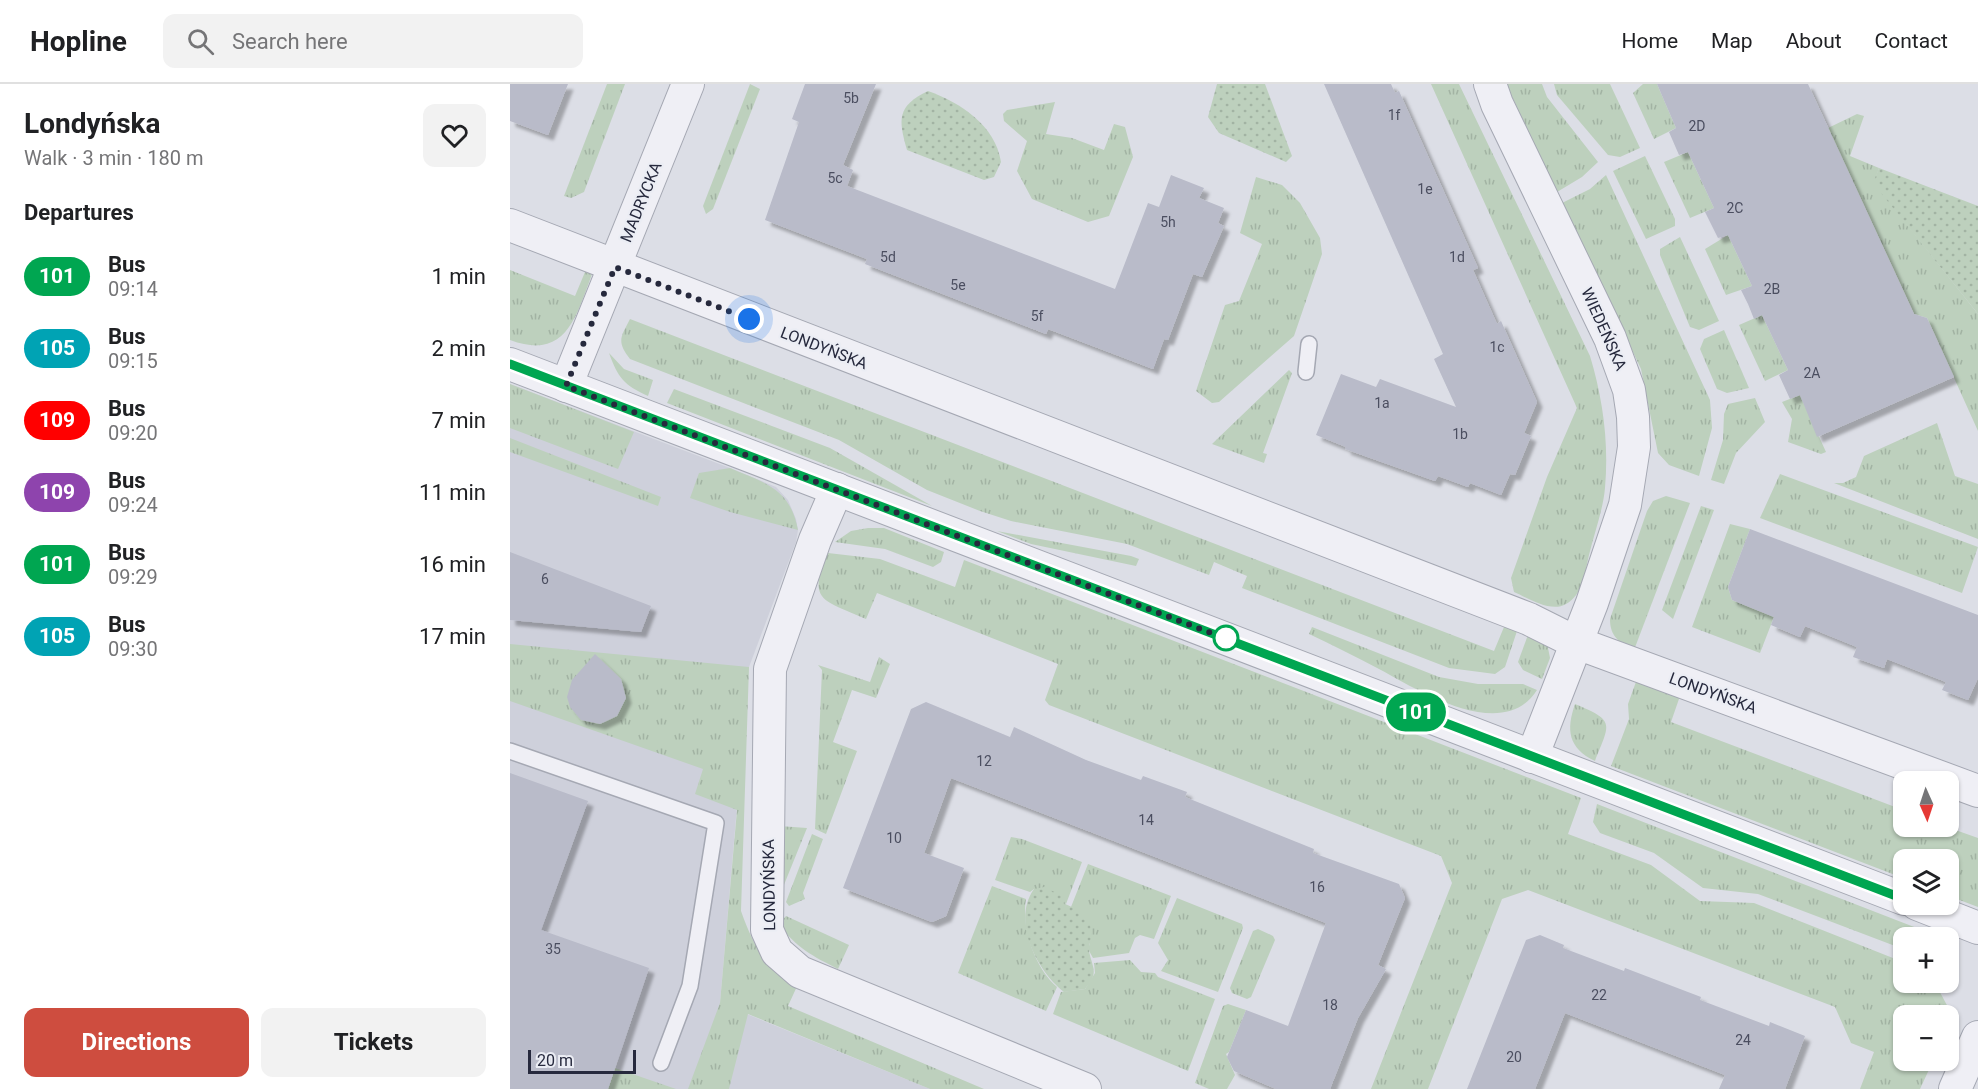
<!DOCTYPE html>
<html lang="en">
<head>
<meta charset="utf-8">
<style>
  :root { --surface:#fff; --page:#f2f2f2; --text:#202124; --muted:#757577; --line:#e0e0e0; --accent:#ce4d3f }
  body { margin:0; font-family:Roboto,sans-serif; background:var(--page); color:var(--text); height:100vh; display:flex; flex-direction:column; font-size:22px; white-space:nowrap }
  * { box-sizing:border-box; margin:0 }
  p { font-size:20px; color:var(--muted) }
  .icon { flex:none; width:33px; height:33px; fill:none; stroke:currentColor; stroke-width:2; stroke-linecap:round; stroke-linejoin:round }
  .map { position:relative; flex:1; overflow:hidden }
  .details { display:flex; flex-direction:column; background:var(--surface); width:510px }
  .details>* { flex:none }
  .badge { padding:0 12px; border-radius:20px; font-size:21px; line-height:39px }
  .needle { width:39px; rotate:177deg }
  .controls { position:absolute; left:1383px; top:687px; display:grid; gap:12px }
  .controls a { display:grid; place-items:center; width:66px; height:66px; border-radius:12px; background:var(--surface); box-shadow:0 2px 4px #0004; font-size:30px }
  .scale { position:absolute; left:18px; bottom:15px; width:108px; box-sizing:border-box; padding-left:6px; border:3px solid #26293d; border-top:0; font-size:16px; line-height:21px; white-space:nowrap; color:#26293d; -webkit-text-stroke:4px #ebedf4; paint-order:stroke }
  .you { position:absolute; width:30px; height:30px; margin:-15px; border:4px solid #fff; border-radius:50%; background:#1a73e8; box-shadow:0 0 0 9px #1a73e833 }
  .map>.badge { position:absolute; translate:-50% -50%; box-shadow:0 0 0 3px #fff }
  h2 { padding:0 24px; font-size:22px; line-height:54px }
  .round { display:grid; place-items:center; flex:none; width:63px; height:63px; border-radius:12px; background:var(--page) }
  .summary { display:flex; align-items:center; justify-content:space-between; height:102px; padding:0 24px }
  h1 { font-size:28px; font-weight:700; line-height:45px }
  .cta { display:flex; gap:12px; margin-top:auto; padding:12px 24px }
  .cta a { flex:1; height:69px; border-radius:12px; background:var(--accent); color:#fff; font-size:24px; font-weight:700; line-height:69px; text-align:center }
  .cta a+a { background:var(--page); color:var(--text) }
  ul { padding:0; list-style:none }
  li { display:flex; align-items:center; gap:18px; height:72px; padding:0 24px }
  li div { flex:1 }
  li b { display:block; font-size:22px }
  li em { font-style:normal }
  li .badge { min-width:66px; font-weight:700; text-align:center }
  header { display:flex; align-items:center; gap:36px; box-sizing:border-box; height:84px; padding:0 30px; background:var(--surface); border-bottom:2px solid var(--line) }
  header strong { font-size:28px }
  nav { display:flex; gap:33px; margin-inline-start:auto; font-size:21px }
  .search { width:420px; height:54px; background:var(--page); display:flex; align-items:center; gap:15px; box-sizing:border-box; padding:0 21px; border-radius:12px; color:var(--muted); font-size:22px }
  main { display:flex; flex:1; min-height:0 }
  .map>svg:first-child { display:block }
  .built { fill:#ced0db }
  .grass { fill:url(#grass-tufts) }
  .park { fill:url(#park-dots) }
  .building { fill:#b9bbc9; filter:url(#shadow) }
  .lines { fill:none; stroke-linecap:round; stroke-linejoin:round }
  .lane-casing { stroke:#a5a8b3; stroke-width:18 }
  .street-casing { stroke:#a5a8b3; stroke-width:34 }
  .lane { stroke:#efeff5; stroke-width:15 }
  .street { stroke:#efeff5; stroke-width:32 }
  .line-casing { stroke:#fff; stroke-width:14 }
  .line { stroke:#00a651; stroke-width:9 }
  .walk { stroke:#26293d; stroke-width:6; stroke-dasharray:0 10.8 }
  .stop-dot { fill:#fff; stroke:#00a651; stroke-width:3 }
  .labels { text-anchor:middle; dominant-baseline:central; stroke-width:4.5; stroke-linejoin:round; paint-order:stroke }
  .number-label { font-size:14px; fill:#4b4e60 }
  .street-label { font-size:16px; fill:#26293d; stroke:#ebedf4 }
</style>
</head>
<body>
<header>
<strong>Hopline</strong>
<div class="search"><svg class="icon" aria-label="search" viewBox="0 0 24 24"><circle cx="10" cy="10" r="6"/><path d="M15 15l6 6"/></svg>Search here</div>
<nav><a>Home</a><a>Map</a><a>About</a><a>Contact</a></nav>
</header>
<main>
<section class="details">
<div class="summary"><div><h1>Londyńska</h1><p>Walk · 3 min · 180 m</p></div><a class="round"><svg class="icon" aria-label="heart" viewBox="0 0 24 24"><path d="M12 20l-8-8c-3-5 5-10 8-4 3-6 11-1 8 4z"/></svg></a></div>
<h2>Departures</h2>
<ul>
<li><span class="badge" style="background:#00a651;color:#fff">101</span><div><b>Bus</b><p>09:14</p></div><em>1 min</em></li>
<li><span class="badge" style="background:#00a3b4;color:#fff">105</span><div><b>Bus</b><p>09:15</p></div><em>2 min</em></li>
<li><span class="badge" style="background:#f00;color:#fff">109</span><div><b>Bus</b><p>09:20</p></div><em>7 min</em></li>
<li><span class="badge" style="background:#8e44ad;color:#fff">109</span><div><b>Bus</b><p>09:24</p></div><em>11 min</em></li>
<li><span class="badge" style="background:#00a651;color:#fff">101</span><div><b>Bus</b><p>09:29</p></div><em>16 min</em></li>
<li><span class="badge" style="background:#00a3b4;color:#fff">105</span><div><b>Bus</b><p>09:30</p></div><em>17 min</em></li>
</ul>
<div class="cta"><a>Directions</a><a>Tickets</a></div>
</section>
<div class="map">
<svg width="1468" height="1005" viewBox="0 0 1468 1005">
  <defs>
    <pattern id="grass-tufts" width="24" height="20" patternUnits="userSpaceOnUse" patternTransform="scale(1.5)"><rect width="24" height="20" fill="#bdd0bd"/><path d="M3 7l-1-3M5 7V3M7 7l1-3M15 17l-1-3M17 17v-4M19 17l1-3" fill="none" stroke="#a2b3a3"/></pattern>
    <pattern id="park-dots" width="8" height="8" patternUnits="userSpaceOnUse" patternTransform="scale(1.5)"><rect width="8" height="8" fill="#bdd0bd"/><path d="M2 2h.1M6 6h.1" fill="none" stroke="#a2b3a3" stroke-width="1.8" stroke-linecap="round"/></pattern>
    <filter id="shadow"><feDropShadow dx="5.5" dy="5.5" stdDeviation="1.5" flood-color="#0004"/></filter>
  </defs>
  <rect width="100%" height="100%" fill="#dcdee6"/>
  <polygon class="built" points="0,300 220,384 266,403 278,416 286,435 288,446 286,458 239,583 210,919 420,1005 0,1005"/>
  <g class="grass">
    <polygon points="97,0 115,0 74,108 61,114 54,112"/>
    <polygon points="240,0 250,5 203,125 196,130 193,122"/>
    <path d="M921,0h28l131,272c13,43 19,87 15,132 -2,22 -11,46 -16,67 -4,17 -6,40 -23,49 -15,9 -38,-6 -52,-12l-3,-14 36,-101 30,-69z"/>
    <polygon points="996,0 1032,0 1037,13 1088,78 1072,93 1047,108"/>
    <polygon points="1044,0 1100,0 1130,64 1110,73 1098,71 1047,11"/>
    <polygon points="1133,0 1147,0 1166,44 1144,55 1123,9"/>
    <polygon points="545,18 536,50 562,54 594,66 604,40 615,43 623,73 599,132 578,138 522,115 507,87 517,57 494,37 493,30 497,26"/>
    <polygon points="1347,30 1354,32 1340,72 1369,84 1364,99 1468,230 1468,347 1417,234 1404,230 1318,44"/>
    <polygon points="1178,68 1204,124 1180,134 1154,78"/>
    <polygon points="1135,72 1165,135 1165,142 1136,155 1103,87"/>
    <polygon points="1096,91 1200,316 1202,344 1189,392 1159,381 1148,369 1131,285 1052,119 1080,105"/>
    <polygon points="746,93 772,101 790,119 810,154 812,170 784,252 709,318 702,319 686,307 715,221 729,217 752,160 730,149"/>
    <polygon points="1218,151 1242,202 1216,211 1195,165"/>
    <polygon points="1170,153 1209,237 1189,246 1180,243 1150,171 1150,165"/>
    <path d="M0,186l65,26 10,-24 7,2c-16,43 -26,87 -82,66z"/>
    <polygon points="1252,231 1278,286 1255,297 1229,241"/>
    <path d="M120,235l864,332 10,-24 14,1 -13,39 -10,7 -46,-6 -207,-80 5,-12 -33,-14 -5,13 -82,-31 -116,-23 -31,-10 -53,-21 -88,-50 -209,-81c-14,-18 -9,-22 0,-40z"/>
    <polygon points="1214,246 1239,304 1217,309 1207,305 1190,265 1194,255"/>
    <path d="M99,269l15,16 29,11 -5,16c-24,-11 -30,-18 -39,-43z"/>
    <polygon points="779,286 782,289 753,369 757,370 754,379 702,360"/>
    <polygon points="0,300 124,348 108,385 0,344"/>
    <polygon points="164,305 320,364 422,422 157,319"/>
    <polygon points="1290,311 1316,368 1311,370 1278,358 1282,335 1272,318"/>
    <polygon points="1245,314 1255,338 1226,369 1214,400 1201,396 1213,356 1214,330 1218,320"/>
    <polygon points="1427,339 1445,392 1468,400 1468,455 1324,399 1333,399 1346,393 1354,372"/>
    <polygon points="0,354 151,413 148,422 0,368"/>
    <path d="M220,384c35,15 60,20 68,62l-68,-18 -40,-14 9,-25z"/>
    <polygon points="1270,390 1468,463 1452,509 1250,434"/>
    <path d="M1156,412l24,7 -56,147c-15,-8 -24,-13 -24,-31l37,-108 6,-10z"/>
    <polygon points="1191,422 1204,426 1163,535 1152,526"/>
    <polygon points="1220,440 1240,445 1218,503 1222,516 1264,533 1250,569 1182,543"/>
    <polygon points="358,444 374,444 434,468 431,478 423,483 375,465 325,458 341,447"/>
    <polygon points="487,447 621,472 629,475 626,482 521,460"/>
    <path d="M318,469l52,6 75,28 9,-27 617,238 -13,36 83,31 49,36 54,2 149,59 1,20 31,1 14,26 -1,6 -44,1v44l29,1 -13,28h-60l14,-37 -23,-9 -16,-36 -307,-117 -26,9 -74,190h-57l81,-206 -11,-27 -392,-151 -4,-5 13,-36 -181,-71 -11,26c-42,-19 -60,-17 -38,-66z"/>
    <path d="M802,543l127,50 39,7h45l14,6c-34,54 -119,0 -158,-21 -23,-12 -46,-24 -70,-35z"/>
    <polygon points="1019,548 1037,559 1040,574 1032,595 1013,586 1008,578"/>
    <path d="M0,560l239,23 -8,244c14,39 21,49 58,71l-11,24 196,83h-54l-182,-75 -19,75h-41l32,-86 17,-193 -42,-16 8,-25 -193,-68z"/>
    <polygon points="369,573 380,580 366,614 342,606 323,658 347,667 316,750 305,745 312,586 308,581 360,598"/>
    <polygon points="1127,595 1170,612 1161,638 1393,726 1394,742 1437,743 1468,754 1468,823 1439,812 1438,776 1394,776 1393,794 1101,682 1119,635 1118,620"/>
    <path d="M1065,620c41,17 35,19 20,57 -27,-13 -29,-31 -20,-57z"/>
    <polygon points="1087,720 1430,853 1394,854 1393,865 1248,810 1193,804 1144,769 1090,749 1083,738"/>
    <polygon points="269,742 297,744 265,823"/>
    <polygon points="302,750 313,755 293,809 295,815 279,822 276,818"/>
    <polygon points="501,753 512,755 572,778 556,820 524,805 520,808 485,796"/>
    <polygon points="578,780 661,812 644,855 630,851 625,854 619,869 583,874 578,865 580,859 561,823"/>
    <path d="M482,802l34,13c-5,29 9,69 31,88l-11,24 -88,-38z"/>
    <polygon points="667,814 732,840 733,844 708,908 651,887 658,876 648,859"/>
    <path d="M276,832l63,29 -11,24c-24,-12 -43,-22 -59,-45z"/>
    <polygon points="748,845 763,852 765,856 741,913 737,915 722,909 720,904 743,847"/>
    <polygon points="620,876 631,888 645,889 648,893 705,915 678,987 543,930 551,908 575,905 585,889 584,879"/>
    <polygon points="718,920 736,926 719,968 716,970 725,991 717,1005 699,1005 685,999 713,922"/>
    <polygon points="105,984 166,1005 98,1005"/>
  </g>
  <g class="park">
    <polygon points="707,0 755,0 782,72 776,78 709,49 698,33"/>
    <path d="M418,7c33,12 67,34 73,71l-7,15 -10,3 -77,-30c-9,-31 -10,-44 21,-59z"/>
    <polygon points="1369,84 1468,122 1468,230 1363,99"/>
    <path d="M534,803l19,9 2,8c15,6 28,13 26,33 0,5 -3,10 -2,14 4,19 10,21 -4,38l-21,3c-27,-21 -53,-71 -30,-103z"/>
  </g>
  <g class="building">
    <polygon points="0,0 58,0 38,51 0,37"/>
    <polygon points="295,0 366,0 333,81 343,86 337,102 605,205 638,119 649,123 661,91 694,104 689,114 714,124 708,139 714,142 692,193 683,190 658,256 654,255 643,285 538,245 536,250 355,180 357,175 255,136 289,38 282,35"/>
    <polygon points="814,0 881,0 885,9 889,7 968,184 963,186 987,240 991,237 1027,318 1014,349 1021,352 1005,391 1000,390 991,411 960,399 958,403 928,392 925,397 835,365 836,363 806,351 831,290 866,303 870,295 946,323 924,275 933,270"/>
    <polygon points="1147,0 1298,0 1404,230 1417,234 1444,293 1307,353 1290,311 1280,315 1269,291 1278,286 1252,231 1244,235 1238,220 1231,206 1242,202 1218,151 1208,154 1195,128 1204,124 1178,68 1169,71 1159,48 1166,44"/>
    <polygon points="1240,445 1468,531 1468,594 1458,616 1432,606 1436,598 1377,575 1374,584 1343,573 1347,563 1295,542 1290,553 1261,541 1264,533 1222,516 1218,503"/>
    <polygon points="0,468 141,522 131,548 0,536"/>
    <polygon points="85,570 111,595 116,614 107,632 90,640 71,636 60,623 57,613 62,596"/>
    <polygon points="416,618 500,653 504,643 576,676 631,696 633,692 677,708 675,713 804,765 803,769 889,800 895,814 868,881 876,885 848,934 820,1005 766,1005 724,987 717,973 736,926 778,942 816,839 441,694 414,769 454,784 436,832 422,838 333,804 401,625"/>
    <polygon points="0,689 78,717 31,846 139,884 98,1005 0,1005"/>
    <polygon points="1030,851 1054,861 1053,864 1114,887 1115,884 1191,913 1190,916 1259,942 1260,938 1295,952 1275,1005 1209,1005 1215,991 1055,929 1025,1005 957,1005 1016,856"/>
  </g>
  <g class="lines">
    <defs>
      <g id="lane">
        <polyline points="796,288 799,260"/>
        <polyline points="0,667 206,739 180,902 151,979"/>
      </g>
      <g id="street">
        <polyline points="980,0 987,20 1100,254 1119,306 1123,333 1124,363 1115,421 1082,519 1022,673"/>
        <polyline points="0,141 1019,535 1067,559 1468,707"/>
        <polyline points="0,280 1394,815"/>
        <polyline points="56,302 178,0"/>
        <polyline points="327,405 305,456 260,585 257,846 267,868 290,888 575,1005"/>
        <polyline points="1407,820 1468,844"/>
        <polyline points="1445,1005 1468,953"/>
      </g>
    </defs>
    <use href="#lane" class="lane-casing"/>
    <use href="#street" class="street-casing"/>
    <use href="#lane" class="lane"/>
    <use href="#street" class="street"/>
  </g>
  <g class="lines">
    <defs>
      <polyline id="line" points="0,280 1394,815"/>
    </defs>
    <use href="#line" class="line-casing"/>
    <use href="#line" class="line"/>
    <polyline class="walk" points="239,235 105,183 56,302 722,557 716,554"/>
  </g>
  <circle class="stop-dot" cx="716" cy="554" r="12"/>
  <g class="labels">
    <g class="number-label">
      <text x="341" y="14">5b</text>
      <text x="884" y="31">1f</text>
      <text x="1187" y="42">2D</text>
      <text x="325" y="94">5c</text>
      <text x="915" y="105">1e</text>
      <text x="1225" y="124">2C</text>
      <text x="658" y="138">5h</text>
      <text x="378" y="173">5d</text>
      <text x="947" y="173">1d</text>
      <text x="448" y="201">5e</text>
      <text x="1262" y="205">2B</text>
      <text x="527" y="232">5f</text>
      <text x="987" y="263">1c</text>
      <text x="1302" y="289">2A</text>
      <text x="872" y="319">1a</text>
      <text x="950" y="350">1b</text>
      <text x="35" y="495">6</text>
      <text x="474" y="677">12</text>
      <text x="636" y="736">14</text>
      <text x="384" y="754">10</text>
      <text x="807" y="803">16</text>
      <text x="43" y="865">35</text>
      <text x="1089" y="911">22</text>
      <text x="820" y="921">18</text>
      <text x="1233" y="956">24</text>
      <text x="1004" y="973">20</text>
    </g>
    <g class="street-label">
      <text transform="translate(131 118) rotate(-68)">MADRYCKA</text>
      <text transform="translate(1094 245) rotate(66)">WIEDEŃSKA</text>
      <text transform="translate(314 264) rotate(21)">LONDYŃSKA</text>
      <text transform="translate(1203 609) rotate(20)">LONDYŃSKA</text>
      <text transform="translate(259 801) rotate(-91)">LONDYŃSKA</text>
    </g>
  </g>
</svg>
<div class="controls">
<a><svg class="needle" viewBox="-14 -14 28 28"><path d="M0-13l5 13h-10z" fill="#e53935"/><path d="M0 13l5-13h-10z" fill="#757577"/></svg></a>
<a><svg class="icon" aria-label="layers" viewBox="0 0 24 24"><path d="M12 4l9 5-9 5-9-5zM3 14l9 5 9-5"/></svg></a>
<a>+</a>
<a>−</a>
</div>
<div class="scale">20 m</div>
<div class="you" style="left:239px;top:235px"></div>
<b class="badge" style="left:906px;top:628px;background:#00a651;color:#fff">101</b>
</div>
</main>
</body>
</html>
